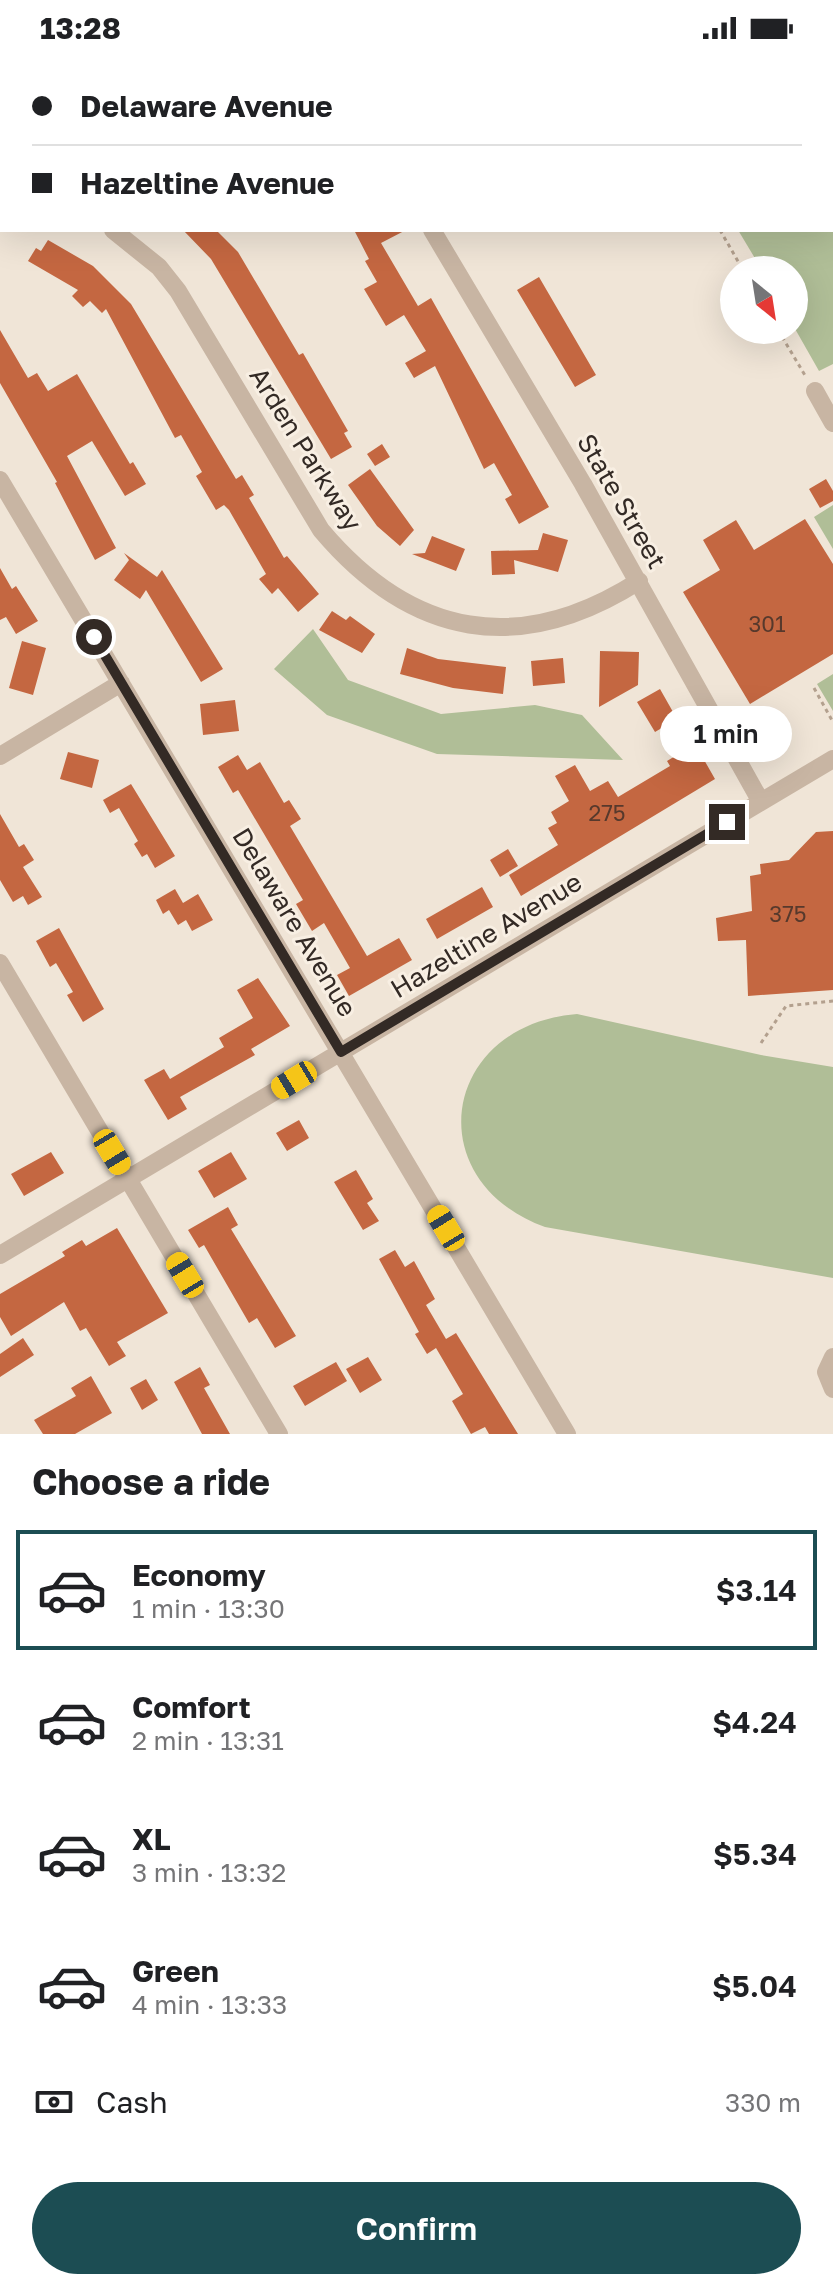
<!DOCTYPE html>
<html lang="en">
<head>
<meta charset="utf-8">
<style>
  :root { --surface:#fff; --page:#f6f6f6; --text:#202124; --muted:#757577; --line:#e0e0e0; --accent:#1c4d53 }
  body { margin:0; font-family:"Golos Text",sans-serif; background:var(--page); color:var(--text); height:100vh; display:flex; flex-direction:column; font-size:30px; white-space:nowrap }
  * { box-sizing:border-box; margin:0 }
  p { font-size:26px; color:var(--muted) }
  .icon { flex:none; width:44px; height:44px; fill:none; stroke:currentColor; stroke-width:2; stroke-linecap:round; stroke-linejoin:round }
  .map { position:relative; height:1378px; overflow:hidden }
  .details { display:flex; flex-direction:column; background:var(--surface); flex:1 }
  .details>* { flex:none }
  .hud { position:absolute; left:0px; top:0px; width:834px; height:176px; box-shadow:0 8px 32px #0002; display:grid; align-content:center; height:176px; padding:0 32px; background:var(--surface) }
  .needle { width:52px; rotate:150deg }
  .controls { position:absolute; left:720px; top:200px; display:grid; gap:16px }
  .controls a { display:grid; place-items:center; width:88px; height:88px; border-radius:50%; background:var(--surface); box-shadow:0 8px 32px #0002; font-size:40px }
  .end { position:absolute; width:36px; height:36px; margin:-18px; border:10px solid #332a25; background:#fff; box-shadow:0 0 0 4px #fff }
  .from { border-radius:50% }
  .bubble { position:absolute; height:56px; border-radius:28px; background:var(--surface); box-shadow:0 8px 32px #0002; font-size:26px; font-weight:600; line-height:56px; text-align:center }
  .car { position:absolute; width:24px; height:48px; margin:-24px -12px; border-radius:10px; box-shadow:0 0 6px 2px #0007; background:linear-gradient(#f5c518 24%,#345 0 40%,#f5c518 0 76%,#345 0 86%,#f5c518 0) }
  .hud b { display:flex; align-items:center; gap:28px; height:76px; font-size:30px }
  .hud b+b { border-top:2px solid var(--line) }
  .hud i { width:20px; height:20px; background:var(--text) }
  ul { padding:0; list-style:none }
  li { display:flex; align-items:center; gap:24px; height:120px; margin:0 16px 12px; padding:0 16px; border:4px solid transparent; border-radius:0px }
  li div { flex:1 }
  li b { display:block; font-size:30px }
  li em { font-style:normal; font-weight:600 }
  li.on { border-color:var(--accent) }
  li>.icon { width:72px; height:72px; stroke-width:1.5 }
  h2 { padding:0 32px; font-size:36px; line-height:96px }
  .pay { display:flex; align-items:center; gap:20px; height:88px; padding:0 32px; font-size:30px }
  .pay p { margin-inline-start:auto }
  .cta { display:flex; gap:16px; margin-top:auto; padding:16px 32px }
  .cta a { flex:1; height:92px; border-radius:48px; background:var(--accent); color:#fff; font-size:32px; font-weight:600; line-height:92px; text-align:center }
  .status { display:flex; justify-content:space-between; align-items:center; height:56px; padding:0 40px; background:var(--surface); direction:ltr }
  .status svg { height:22px; fill:currentColor }
  .map>svg:first-child { display:block }
</style>
</head>
<body>
<div class="status"><b>13:28</b><svg viewBox="0 0 49 12"><path d="M0 12V9h3v3zM5 12V6h3v6zM10 12V3h3v9zM15 12V0h3v12zM26 1h20v11H26zM47 4h2v5h-2z"/></svg></div>
<div class="map">
<svg width="833" height="1378" viewBox="0 0 833 1378">
  <rect width="100%" height="100%" fill="#f0e5d7"/>
  <path fill="#b0be97" d="M631,0L833,1V308L819,315L794,271V214H762L738,174H832V2Z
    M833,449V493L814,461Z
    M313,573L348,624L441,658L535,649L582,659L623,704L437,698L327,659L274,613Z
    M833,618V655L817,628Z
    M577,958L761,999L833,1011V1222L545,1171C417,1124 442,969 577,958Z"/>
  <path fill="#c46741" d="M183,174H216L238,196L299,299L303,297L348,375L344,377L352,391L331,403L211,203Z
    M354,174H406L381,187L418,250L431,242L549,451L519,468L505,443L512,439L494,407L484,413L435,310L414,322L405,307L426,295L404,259L386,270L364,233L377,226L365,205L369,203Z
    M48,184L93,210L131,248L236,423L242,419L254,439L249,442L284,502L287,500L319,538L298,556L278,532L272,538L259,523L266,518L229,454L224,449L216,454L196,420L202,416L181,379L175,382L106,253L102,257L90,245L83,251L72,240L78,234L28,205L36,192L41,195Z
    M539,221L596,319L575,331L517,234Z
    M0,274L28,322L37,317L48,335L77,318L130,408L133,406L146,428L125,440L92,385L67,400L116,492L95,504L55,427L57,426L0,327Z
    M382,388L390,401L375,410L367,398Z
    M370,413L414,474L400,490L377,470L348,429Z
    M826,423L833,435V445L820,452L809,433Z
    M805,463L833,508V598L750,648L683,536L720,514L703,484L736,464L754,494Z
    M543,477L568,484L558,516L514,504L515,518L492,519L491,495L538,494Z
    M432,480L465,493L456,515L412,498L425,497Z
    M124,497L157,521L162,514L223,613L201,626L146,534L140,543L114,524L129,504Z
    M0,512L12,533L16,530L38,565L16,578L6,561L0,564Z
    M332,555L346,564L350,560L375,578L362,597L319,574Z
    M22,585L46,592L33,639L9,632Z
    M407,592L438,603L506,611L503,638L453,632L400,618Z
    M600,595L639,596L638,629L599,651Z
    M563,602L565,627L533,630L531,605Z
    M660,633L677,663L655,676L637,646Z
    M235,644L239,675L203,679L200,648Z
    M695,688L715,723L521,840L509,819L558,789L548,772L557,767L551,756L569,745L555,720L575,709L590,735L608,725L618,741L670,710L667,705Z
    M68,696L99,704L92,732L60,723Z
    M238,699L247,714L260,706L284,747L289,744L301,763L290,770L367,900L399,882L412,904L349,940L337,919L350,912L324,867L312,875L296,848L303,844L238,734L233,737L218,711Z
    M131,728L175,800L155,812L147,798L142,801L134,788L138,785L119,752L110,757L103,744Z
    M0,758L19,791L24,788L34,804L23,811L42,841L28,849L23,840L13,846L0,824Z
    M833,775V934L748,940L746,884L718,885L716,862L752,855L750,820L761,818L760,808L789,804L816,776Z
    M508,793L518,810L500,821L490,804Z
    M482,831L493,851L437,883L426,863Z
    M175,833L183,847L198,838L213,864L192,875L186,864L178,869L169,854L163,858L156,844Z
    M59,872L104,953L83,966L67,939L73,936L56,907L50,911L36,885Z
    M258,922L290,970L251,993L255,999L180,1041L187,1053L168,1064L144,1024L164,1013L170,1023L224,991L219,982L253,962L237,934Z
    M299,1064L309,1082L287,1095L276,1077Z
    M51,1096L64,1117L24,1140L11,1118Z
    M231,1096L247,1123L214,1142L198,1115Z
    M356,1114L373,1143L367,1147L379,1165L363,1174L334,1126Z
    M228,1151L238,1169L231,1173L296,1280L275,1292L257,1262L249,1267L204,1189L199,1192L188,1174Z
    M117,1172L168,1257L117,1286L126,1300L109,1310L86,1272L80,1275L64,1246L11,1280L0,1261V1238L65,1200L62,1196L82,1184L86,1190Z
    M395,1194L405,1211L414,1205L435,1243L426,1249L446,1283L456,1277L518,1378H489L485,1371L471,1378L452,1345L463,1338L436,1292L427,1298L415,1278L419,1276L379,1203Z
    M23,1282L34,1299L0,1321V1298Z
    M368,1301L382,1324L360,1337L346,1313Z
    M336,1306L347,1325L305,1350L293,1330Z
    M200,1311L210,1329L204,1332L230,1378H202L174,1326Z
    M91,1320L112,1357L75,1378H43L34,1364L76,1340L71,1332Z
    M146,1323L158,1344L142,1354L130,1332Z"/>
  <g fill="none" stroke-linecap="round" stroke-linejoin="round">
    <path stroke="#b3a08e" stroke-width="3" stroke-dasharray="4 4" stroke-linecap="butt" d="M615,0L616,2
      M720,174L743,214
      M778,274L806,321
      M814,632L833,666
      M761,987L786,950L833,945"/>
    <path stroke="#c8b5a3" stroke-width="18" d="M328,0L329,2
      M0,139H2
      M113,174L159,211L178,235L321,474C412,582 520,601 639,525
      M432,174L583,428L761,746
      M815,335L833,367
      M0,424L567,1378
      M0,700L121,627
      M0,907L279,1378
      M0,1199L833,703
      M833,1301L826,1316L833,1333"/>
  </g>
  <g fill="none" stroke-linecap="round" stroke-linejoin="round">
    <path stroke="#332a25" stroke-width="10" d="M94,581L341,996L727,766"/>
  </g>
  <g text-anchor="middle" dominant-baseline="central" stroke-width="6" stroke-linejoin="round" paint-order="stroke">
    <g font-size="22" fill="#57392c">
      <text x="767" y="567">301</text>
      <text x="607" y="756">275</text>
      <text x="788" y="857">375</text>
    </g>
    <g font-size="26" fill="#332a25" stroke="#f8efe3">
      <text transform="translate(306 393) rotate(58)">Arden Parkway</text>
      <text transform="translate(622 445) rotate(60)">State Street</text>
      <text transform="translate(295 866) rotate(59)">Delaware Avenue</text>
      <text transform="translate(486 879) rotate(-31)">Hazeltine Avenue</text>
    </g>
  </g>
</svg>
<div class="controls">
<a><svg class="needle" viewBox="-14 -14 28 28"><path d="M0-13l5 13h-10z" fill="#e53935"/><path d="M0 13l5-13h-10z" fill="#757577"/></svg></a>
</div>
<i class="end from" style="left:94px;top:581px"></i>
<i class="end" style="left:727px;top:766px"></i>
<div class="bubble" style="left:660px;top:650px;width:132px">1 min</div>
<i class="car" style="left:294px;top:1024px;rotate:239deg"></i>
<i class="car" style="left:112px;top:1096px;rotate:149deg"></i>
<i class="car" style="left:446px;top:1172px;rotate:329deg"></i>
<i class="car" style="left:185px;top:1219px;rotate:329deg"></i>
<div class="hud">
<b><i class="from"></i>Delaware Avenue</b>
<b><i></i>Hazeltine Avenue</b>
</div>
</div>
<section class="details">
<h2>Choose a ride</h2>
<ul>
<li class="on"><svg class="icon" aria-label="car" viewBox="0 0 24 24"><path d="M5 17H2v-5l4-1 3-4h7l3 4 3 1v5h-3M9 17h6M6 11h13"/><circle cx="7" cy="17" r="2"/><circle cx="17" cy="17" r="2"/></svg><div><b>Economy</b><p>1 min · 13:30</p></div><em>$3.14</em></li>
<li><svg class="icon" aria-label="car" viewBox="0 0 24 24"><path d="M5 17H2v-5l4-1 3-4h7l3 4 3 1v5h-3M9 17h6M6 11h13"/><circle cx="7" cy="17" r="2"/><circle cx="17" cy="17" r="2"/></svg><div><b>Comfort</b><p>2 min · 13:31</p></div><em>$4.24</em></li>
<li><svg class="icon" aria-label="car" viewBox="0 0 24 24"><path d="M5 17H2v-5l4-1 3-4h7l3 4 3 1v5h-3M9 17h6M6 11h13"/><circle cx="7" cy="17" r="2"/><circle cx="17" cy="17" r="2"/></svg><div><b>XL</b><p>3 min · 13:32</p></div><em>$5.34</em></li>
<li><svg class="icon" aria-label="car" viewBox="0 0 24 24"><path d="M5 17H2v-5l4-1 3-4h7l3 4 3 1v5h-3M9 17h6M6 11h13"/><circle cx="7" cy="17" r="2"/><circle cx="17" cy="17" r="2"/></svg><div><b>Green</b><p>4 min · 13:33</p></div><em>$5.04</em></li>
</ul>
<div class="pay"><svg class="icon" aria-label="cash" viewBox="0 0 24 24"><path d="M3 7h18v10H3z"/><circle cx="12" cy="12" r="2"/></svg>Cash<p>330 m</p></div>
<div class="cta"><a>Confirm</a></div>
</section>
</body>
</html>
